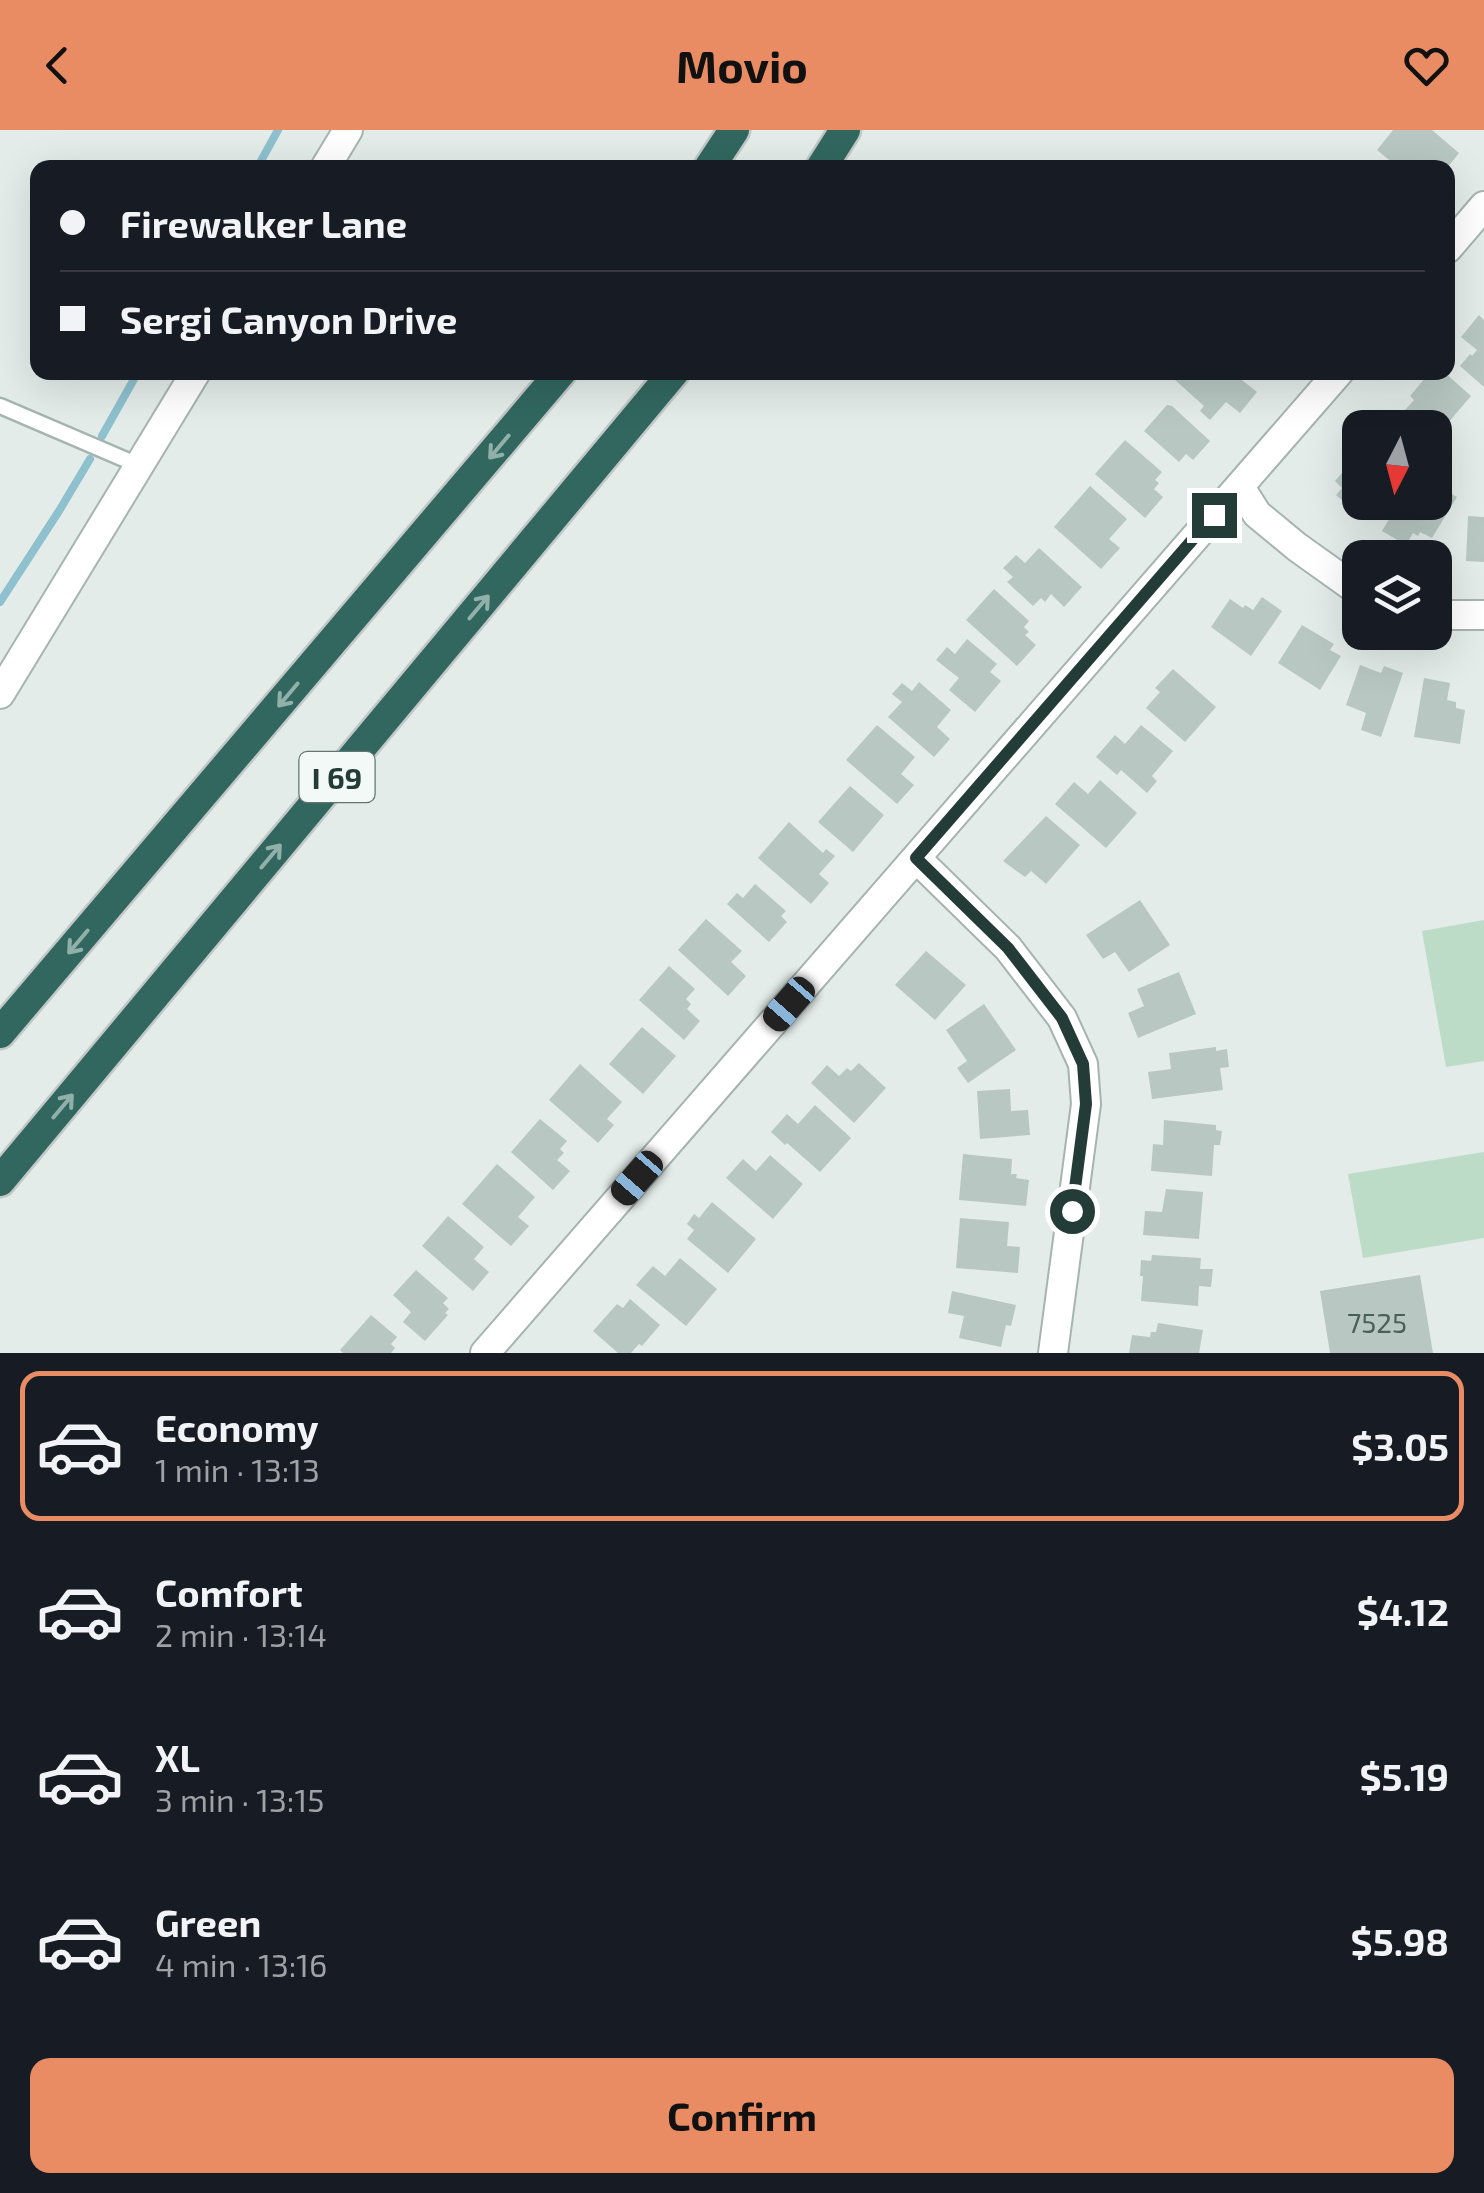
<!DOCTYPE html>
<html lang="en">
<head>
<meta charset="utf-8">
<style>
  :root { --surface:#171b24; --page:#20242c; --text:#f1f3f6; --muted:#9ea1a6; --line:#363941; --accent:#ea8c63 }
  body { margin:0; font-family:"Exo 2",sans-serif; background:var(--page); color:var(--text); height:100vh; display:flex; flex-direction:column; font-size:38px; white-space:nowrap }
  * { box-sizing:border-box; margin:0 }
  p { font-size:32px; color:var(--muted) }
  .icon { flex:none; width:55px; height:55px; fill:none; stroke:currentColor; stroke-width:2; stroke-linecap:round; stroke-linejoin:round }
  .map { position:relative; height:1223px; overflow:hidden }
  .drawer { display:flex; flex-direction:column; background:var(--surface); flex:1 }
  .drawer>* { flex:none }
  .banner { position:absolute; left:30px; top:30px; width:1425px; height:220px; border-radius:20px; box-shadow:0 10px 40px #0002; display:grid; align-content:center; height:220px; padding:0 30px; background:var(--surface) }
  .needle { width:65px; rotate:186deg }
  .fabs { position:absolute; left:1342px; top:280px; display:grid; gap:20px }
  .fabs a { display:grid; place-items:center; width:110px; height:110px; border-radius:20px; background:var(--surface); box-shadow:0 10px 40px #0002; font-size:50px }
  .end { position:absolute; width:45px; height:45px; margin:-22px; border:12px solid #243c37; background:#fff; box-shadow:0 0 0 5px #fff }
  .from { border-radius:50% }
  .car { position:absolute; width:30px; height:60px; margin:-30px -15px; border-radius:12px; box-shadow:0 0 8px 2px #0007; background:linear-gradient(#222 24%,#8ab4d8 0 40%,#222 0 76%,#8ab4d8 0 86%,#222 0) }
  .banner b { display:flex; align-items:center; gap:35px; height:95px; font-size:38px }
  .banner b+b { border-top:2px solid var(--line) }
  .banner i { width:25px; height:25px; background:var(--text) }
  ul { padding:18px 0 0; list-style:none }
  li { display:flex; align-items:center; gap:30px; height:150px; margin:0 20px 15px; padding:0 10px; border:5px solid transparent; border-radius:20px }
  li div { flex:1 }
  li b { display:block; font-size:38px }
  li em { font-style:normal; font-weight:700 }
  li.selected { border-color:var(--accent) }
  li>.icon { width:90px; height:90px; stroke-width:1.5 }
  .primary-button { display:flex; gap:20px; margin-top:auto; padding:20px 30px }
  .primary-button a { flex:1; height:115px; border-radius:20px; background:var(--accent); color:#111; font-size:40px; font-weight:700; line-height:115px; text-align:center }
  header { display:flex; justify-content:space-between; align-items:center; height:130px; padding:0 30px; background:var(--accent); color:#111; font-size:45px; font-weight:700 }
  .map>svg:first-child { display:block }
</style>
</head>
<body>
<header><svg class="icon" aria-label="back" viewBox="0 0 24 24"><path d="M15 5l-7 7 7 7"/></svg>Movio<svg class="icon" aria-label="heart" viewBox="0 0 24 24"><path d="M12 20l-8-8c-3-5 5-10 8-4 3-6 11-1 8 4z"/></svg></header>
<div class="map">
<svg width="1484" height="1223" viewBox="0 0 1484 1223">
  <rect width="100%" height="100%" fill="#e3ece9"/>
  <path fill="#bddcc7" d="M1484,790V931L1446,937L1422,801Z
    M1484,1022V1108L1363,1128L1348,1044Z"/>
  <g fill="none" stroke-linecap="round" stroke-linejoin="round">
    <path stroke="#8ec0ce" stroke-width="8" d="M257,38L278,0
      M102,306L138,242
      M0,472L59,381L90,329"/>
  </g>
  <path fill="#b8c7c2" d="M1393,0H1432L1459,23L1447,38H1435L1431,34L1428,38H1399L1377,20Z
    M1479,185L1484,190V257L1460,236L1470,224L1472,226L1477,220L1461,207Z
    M1174,242H1232L1257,262L1240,283L1226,272L1210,290L1200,281L1204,276L1174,249L1177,245Z
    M1430,242H1444L1471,266L1435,308V298H1425L1405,280L1414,270L1410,266Z
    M1167,275L1172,276L1210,311L1193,330L1186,324L1179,332L1144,301Z
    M1125,310L1162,342L1155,350L1159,353L1154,359L1163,367L1145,388L1095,344Z
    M1360,322V372H1364L1356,382L1336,365L1342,358L1335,351Z
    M1435,354L1457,367L1432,408L1420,402L1418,406L1413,403L1406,415L1382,401L1399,372H1435Z
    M1090,356L1127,389L1109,409L1120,418L1101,439L1054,397Z
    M1468,386L1484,387V432L1466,431Z
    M1039,418L1082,457L1064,477L1051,464L1045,472L1041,468L1033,476L1007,452L1013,447L1003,438L1016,425L1025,433Z
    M994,459L1029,491L1024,497L1029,502L1025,505L1036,515L1017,536L966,490Z
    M1262,467L1282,481L1251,526L1211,497L1230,469L1243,478L1245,475L1253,480Z
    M1302,495L1334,514L1330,520L1341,526L1320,560L1278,533Z
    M967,509L997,534L990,542L1001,551L975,582L949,560L959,548L936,530L947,517L955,524Z
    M1360,535L1381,543L1384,536L1403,543L1381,607L1361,600L1366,583L1346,575Z
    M1173,539L1216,577L1185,612L1146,578L1160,562L1155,558Z
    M1424,548L1450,553L1447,570L1456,572V578L1465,580L1460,614L1414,607Z
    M919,552L951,580L937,597L950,609L934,627L888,587L902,572L892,564L902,553L912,561Z
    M877,595L915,627L901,644L914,655L897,674L846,630Z
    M1141,595L1173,621L1152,646L1157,651L1147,663L1121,640L1117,645L1096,627L1115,605L1125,614Z
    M1100,650L1137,683L1106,718L1055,674L1074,652L1088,664Z
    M850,656L884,685L853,722L818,692Z
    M1046,686L1080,715L1046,754L1031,741L1025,747L1003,731Z
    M789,692L823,723L826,719L835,726L819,744L829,753L811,774L758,728Z
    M755,754L786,781L781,786L787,792L769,812L727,774L737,763L743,768Z
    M1140,770L1170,815L1129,842L1115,822L1103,829L1086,805Z
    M706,789L742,821L731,832L746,846L728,866L678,820Z
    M926,821L966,855L935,890L895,855Z
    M669,836L695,859L686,869L691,874L687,879L700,891L684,910L639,870Z
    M1179,842L1196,884L1138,908L1128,883L1144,876L1137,859Z
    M984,874L1016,920L968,953L957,938L967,931L946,900Z
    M642,897L676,926L643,964L609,934Z
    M1216,917V921L1227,919L1229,937L1220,938L1223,960L1152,969L1148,942L1171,939L1169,923Z
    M859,933L886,958L854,993L811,953L827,935L839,946L847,938L851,941Z
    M580,934L622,972L607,989L614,995L598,1013L549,970Z
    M1010,959L1011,981L1028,980L1030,1005L980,1009L977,961Z
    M815,975L851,1008L820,1042L787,1013L785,1015L771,1002L787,984L798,994Z
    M540,989L567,1011L560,1019L564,1023L557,1030L570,1041L553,1060L511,1022Z
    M1164,990L1216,995V1000L1222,1001L1220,1015H1214L1212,1046L1151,1041L1153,1014L1163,1015Z
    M963,1024L1012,1029L1011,1044H1017L1016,1048L1029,1050L1026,1076L959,1070Z
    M770,1025L803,1054L773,1089L726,1048L743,1029L756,1041Z
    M497,1034L535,1067L518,1087L529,1096L511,1116L462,1074Z
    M1166,1059L1203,1062L1199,1109L1143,1105L1145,1081L1162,1082Z
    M712,1072L756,1109L728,1143L687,1109L694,1100L687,1094L694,1084L699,1088Z
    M448,1086L484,1117L474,1129L489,1142L473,1161L422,1116Z
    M960,1088L1009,1092L1007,1116L1020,1117L1018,1143L956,1138Z
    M1152,1125L1201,1128L1200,1139H1213L1211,1157L1199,1156L1198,1176L1141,1171L1143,1146H1140L1141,1130L1151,1131Z
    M680,1128L717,1159L686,1196L636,1155L653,1136L665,1146Z
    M416,1140L448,1168L443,1173L449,1179L445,1183L448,1185L425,1211L403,1192L411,1182L393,1165Z
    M1420,1145L1433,1223H1330L1320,1161Z
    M952,1161L1016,1175L1011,1196L1006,1195L1001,1217L959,1208L964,1186L948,1183Z
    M630,1169L660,1195L642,1216L639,1214L631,1223H618L593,1201L617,1174L623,1178Z
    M371,1185L397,1207L391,1214L395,1218L391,1223H343L340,1220Z
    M1158,1193L1203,1200L1199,1223H1129L1132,1205L1150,1207L1151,1202H1156Z"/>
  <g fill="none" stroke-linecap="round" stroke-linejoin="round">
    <g stroke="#a6b4b0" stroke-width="19">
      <path id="lane" d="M0,276L138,335"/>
    </g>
    <g stroke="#a6b4b0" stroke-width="32">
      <path id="street" d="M325,38L348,0
        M1448,118L1484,76
        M1240,357L1257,384L1297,417L1360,462
        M1435,485H1484
        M0,564L196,242
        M916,728L1008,818L1062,888L1083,934L1086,974L1053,1223
        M485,1223L1339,242"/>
    </g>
    <g stroke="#c2c8c7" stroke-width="35">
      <path id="highway" d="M709,38L734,0
        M821,38L845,0
        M0,903L561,242
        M0,1051L674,242"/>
    </g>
    <use href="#lane" stroke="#fff" stroke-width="14"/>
    <use href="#street" stroke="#fff" stroke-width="28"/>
    <use href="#highway" stroke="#31675f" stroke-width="30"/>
  </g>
  <defs><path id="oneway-shaft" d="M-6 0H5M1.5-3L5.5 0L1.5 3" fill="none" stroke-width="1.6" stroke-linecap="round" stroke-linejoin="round" transform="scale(2.5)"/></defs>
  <g stroke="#92b0aa">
    <use href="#oneway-shaft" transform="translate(499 317) rotate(130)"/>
    <use href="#oneway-shaft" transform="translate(479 477) rotate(-50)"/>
    <use href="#oneway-shaft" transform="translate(288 565) rotate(130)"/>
    <use href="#oneway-shaft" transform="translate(271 726) rotate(-50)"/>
    <use href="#oneway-shaft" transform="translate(78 812) rotate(130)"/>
    <use href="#oneway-shaft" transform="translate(63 976) rotate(-50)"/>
  </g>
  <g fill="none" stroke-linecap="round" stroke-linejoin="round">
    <path stroke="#243c37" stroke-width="12" d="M1072,1081L1086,974L1083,934L1062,888L1008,818L916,728L1214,385"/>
  </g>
  <g text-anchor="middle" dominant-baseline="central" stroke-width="8" stroke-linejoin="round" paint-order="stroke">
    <g font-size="28" fill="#495f5a">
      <text x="1377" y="1192">7525</text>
    </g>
    <rect fill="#f3f9f6" stroke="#627570" stroke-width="2.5" x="299.5" y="622" width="75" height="50" rx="8"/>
    <g font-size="30" font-weight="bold" fill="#243c37">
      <text x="337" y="647">I 69</text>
    </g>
  </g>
</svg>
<div class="fabs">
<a><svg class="needle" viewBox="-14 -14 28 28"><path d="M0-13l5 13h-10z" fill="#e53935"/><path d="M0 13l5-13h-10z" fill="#9ea1a6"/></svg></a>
<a><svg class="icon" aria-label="layers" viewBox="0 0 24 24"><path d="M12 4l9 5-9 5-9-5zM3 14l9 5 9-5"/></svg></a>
</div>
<i class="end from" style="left:1072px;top:1081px"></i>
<i class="end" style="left:1214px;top:385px"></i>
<i class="car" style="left:789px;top:874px;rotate:221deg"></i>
<i class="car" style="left:637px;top:1048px;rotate:221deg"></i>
<div class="banner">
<b><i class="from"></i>Firewalker Lane</b>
<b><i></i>Sergi Canyon Drive</b>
</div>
</div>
<section class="drawer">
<ul>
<li class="selected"><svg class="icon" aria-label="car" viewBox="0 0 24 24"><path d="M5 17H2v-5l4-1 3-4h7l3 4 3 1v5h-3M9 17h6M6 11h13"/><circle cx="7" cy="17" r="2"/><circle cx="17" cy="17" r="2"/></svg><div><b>Economy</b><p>1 min · 13:13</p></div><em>$3.05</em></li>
<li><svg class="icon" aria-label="car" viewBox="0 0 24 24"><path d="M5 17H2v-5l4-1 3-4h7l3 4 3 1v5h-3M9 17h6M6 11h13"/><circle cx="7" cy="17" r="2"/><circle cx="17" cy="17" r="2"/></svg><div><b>Comfort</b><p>2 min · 13:14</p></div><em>$4.12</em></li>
<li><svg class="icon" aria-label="car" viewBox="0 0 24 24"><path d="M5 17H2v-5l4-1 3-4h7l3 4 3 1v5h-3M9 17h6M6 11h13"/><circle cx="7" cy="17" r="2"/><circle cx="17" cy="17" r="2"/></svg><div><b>XL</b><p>3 min · 13:15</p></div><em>$5.19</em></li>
<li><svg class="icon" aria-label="car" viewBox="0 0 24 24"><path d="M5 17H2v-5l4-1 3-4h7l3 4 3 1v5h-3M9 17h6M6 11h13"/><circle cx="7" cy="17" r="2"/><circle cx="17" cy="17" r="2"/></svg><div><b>Green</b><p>4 min · 13:16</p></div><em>$5.98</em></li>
</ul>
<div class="primary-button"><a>Confirm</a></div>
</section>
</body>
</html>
